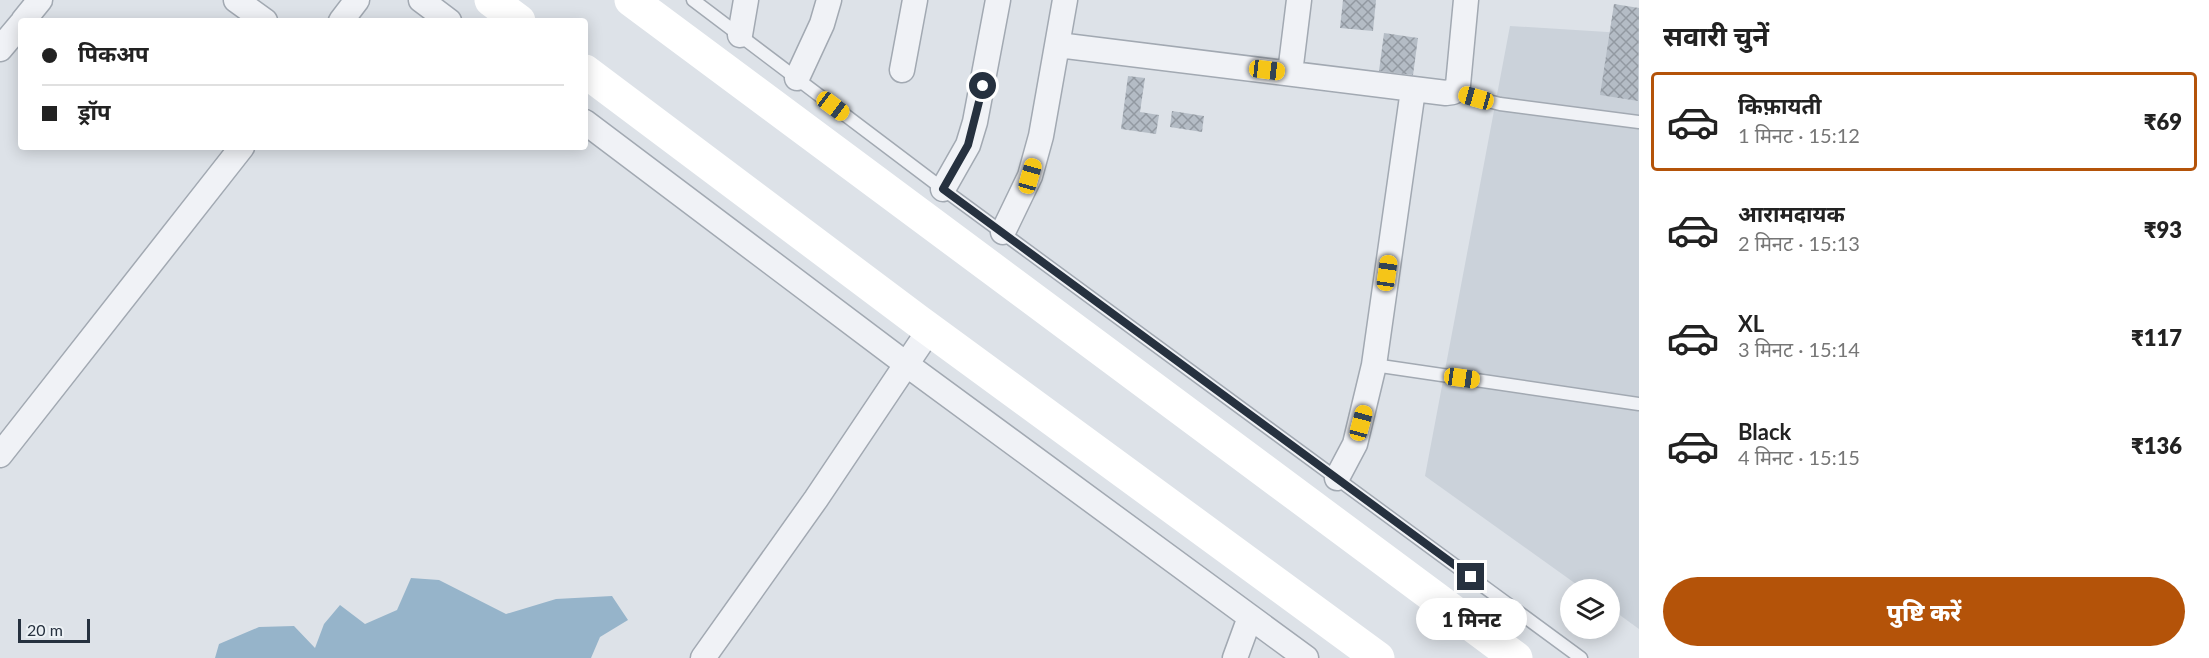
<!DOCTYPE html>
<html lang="hi">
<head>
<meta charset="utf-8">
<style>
  :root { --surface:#fff; --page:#f2f2f2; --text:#222; --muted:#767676; --line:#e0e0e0; --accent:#b45309 }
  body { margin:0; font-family:Lato,"Noto Sans Devanagari",sans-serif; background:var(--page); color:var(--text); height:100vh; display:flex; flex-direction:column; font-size:22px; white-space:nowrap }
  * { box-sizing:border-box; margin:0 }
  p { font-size:20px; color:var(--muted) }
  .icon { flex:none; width:33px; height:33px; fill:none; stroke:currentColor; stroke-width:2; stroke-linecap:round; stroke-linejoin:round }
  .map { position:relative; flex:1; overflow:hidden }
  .side { display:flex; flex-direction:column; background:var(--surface); width:570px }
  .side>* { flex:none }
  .hud { position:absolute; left:18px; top:18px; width:570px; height:132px; border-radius:6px; box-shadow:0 3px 15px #0003; display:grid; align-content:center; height:132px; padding:0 24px; background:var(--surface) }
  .fabs { position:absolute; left:1560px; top:579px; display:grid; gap:12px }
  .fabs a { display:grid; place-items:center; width:60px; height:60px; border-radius:50%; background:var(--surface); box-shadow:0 3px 15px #0003; font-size:30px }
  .scale { position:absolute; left:18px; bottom:15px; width:72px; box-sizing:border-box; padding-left:6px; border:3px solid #26313f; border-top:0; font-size:16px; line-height:21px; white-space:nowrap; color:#26313f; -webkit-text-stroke:4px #ecf1f5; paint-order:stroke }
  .end { position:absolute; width:27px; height:27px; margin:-14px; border:8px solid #26313f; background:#fff; box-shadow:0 0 0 3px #fff }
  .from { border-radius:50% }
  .bubble { position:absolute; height:42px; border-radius:21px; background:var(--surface); box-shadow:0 3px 15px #0003; font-size:20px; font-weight:800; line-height:42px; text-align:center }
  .car { position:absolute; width:18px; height:36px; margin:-18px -9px; border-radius:8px; box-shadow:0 0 4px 2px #0007; background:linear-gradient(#f5c518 24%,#345 0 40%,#f5c518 0 76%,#345 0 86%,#f5c518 0) }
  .hud b { display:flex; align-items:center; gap:21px; height:57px; font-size:22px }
  .hud b+b { border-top:2px solid var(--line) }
  .hud i { width:15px; height:15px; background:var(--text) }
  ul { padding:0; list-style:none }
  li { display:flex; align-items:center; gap:18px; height:99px; margin:0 12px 9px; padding:0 12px; border:3px solid transparent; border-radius:6px }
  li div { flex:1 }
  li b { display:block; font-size:22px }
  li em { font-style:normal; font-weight:800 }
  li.selected { border-color:var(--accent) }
  li>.icon { width:54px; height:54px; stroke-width:1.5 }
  h2 { padding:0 24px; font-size:27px; line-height:72px }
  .cta { display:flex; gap:12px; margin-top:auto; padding:12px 24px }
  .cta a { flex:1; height:69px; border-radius:36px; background:var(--accent); color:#fff; font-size:24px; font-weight:800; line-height:69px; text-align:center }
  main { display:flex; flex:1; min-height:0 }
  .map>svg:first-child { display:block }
</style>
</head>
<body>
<main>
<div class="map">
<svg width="1639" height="658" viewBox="0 0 1639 658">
  <defs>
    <pattern id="building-cross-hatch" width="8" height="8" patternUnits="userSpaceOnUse" patternTransform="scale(1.5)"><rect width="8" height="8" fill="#b4bcc5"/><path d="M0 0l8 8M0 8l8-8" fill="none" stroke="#9299a1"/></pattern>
  </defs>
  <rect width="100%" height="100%" fill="#dde2e8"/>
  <path fill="#cbd2da" d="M1510,26L1639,34V629L1610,608V590L1583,589L1425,476Z"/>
  <path fill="#96b4ca" d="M411,578L439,580L506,614L556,599L612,596L628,620L600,637L591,658H215L219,644L259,627L294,626L315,648L324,624L340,605L365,624L397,610Z"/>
  <path fill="url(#building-cross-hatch)" d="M1343,0H1376L1373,31L1340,28Z
    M1614,4L1639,8L1638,101L1600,95Z
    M1384,33L1418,38L1413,75L1379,71Z
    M1128,76L1145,78L1140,112L1159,115L1156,134L1121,129Z
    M1172,111L1204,116L1202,132L1170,127Z"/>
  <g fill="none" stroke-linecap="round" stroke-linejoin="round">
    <g stroke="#a2a9b2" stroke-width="15">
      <path id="lane" d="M693,0L943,189L1581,658
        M1453,92L1500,104L1639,122
        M1374,365L1639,404"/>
    </g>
    <g stroke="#a2a9b2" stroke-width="27">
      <path id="street" d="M236,0L265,21
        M421,0L449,21
        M23,21L40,0
        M341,21L357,0
        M740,35L746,0
        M1058,45L1446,93L1453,92L1458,85L1466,0
        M0,49L21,24
        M902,70L915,0
        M1290,73L1299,0
        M797,78L822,24L829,0
        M585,122L906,364L1306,658
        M943,189L968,145L975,122L998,0
        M1003,232L1030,176L1041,136L1065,0
        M0,455L242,147
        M1337,478L1355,444L1374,365L1413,90
        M703,658L816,499L930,329
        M1235,658L1250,617"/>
    </g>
    <use href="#lane" stroke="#f0f2f6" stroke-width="12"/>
    <use href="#street" stroke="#f0f2f6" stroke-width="24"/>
    <path stroke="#fff" stroke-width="33" d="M491,0L519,21
      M631,0L1516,658
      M585,71L918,321L1378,658"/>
  </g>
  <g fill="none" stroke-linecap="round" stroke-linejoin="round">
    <path stroke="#26313f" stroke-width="8" d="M983,86L968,145L943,189L1471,577"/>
  </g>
</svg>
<div class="fabs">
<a><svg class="icon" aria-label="layers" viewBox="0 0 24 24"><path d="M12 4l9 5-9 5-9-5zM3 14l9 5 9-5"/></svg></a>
</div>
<div class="scale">20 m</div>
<i class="end from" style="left:983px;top:86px"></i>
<i class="end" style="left:1471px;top:577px"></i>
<div class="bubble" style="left:1416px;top:598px;width:111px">1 मिनट</div>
<i class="car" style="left:1267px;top:70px;rotate:97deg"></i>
<i class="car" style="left:1476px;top:98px;rotate:286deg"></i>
<i class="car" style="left:833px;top:106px;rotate:127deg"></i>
<i class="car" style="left:1030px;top:176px;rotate:16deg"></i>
<i class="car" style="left:1387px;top:273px;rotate:8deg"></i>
<i class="car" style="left:1462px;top:378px;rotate:98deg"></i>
<i class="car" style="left:1361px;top:423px;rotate:15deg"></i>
<div class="hud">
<b><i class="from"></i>पिकअप</b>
<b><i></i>ड्रॉप</b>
</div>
</div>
<section class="side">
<h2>सवारी चुनें</h2>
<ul>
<li class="selected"><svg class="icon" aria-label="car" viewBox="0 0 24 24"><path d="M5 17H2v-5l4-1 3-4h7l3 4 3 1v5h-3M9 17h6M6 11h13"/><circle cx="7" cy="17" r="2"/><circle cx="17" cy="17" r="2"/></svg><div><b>किफ़ायती</b><p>1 मिनट · 15:12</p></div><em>₹69</em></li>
<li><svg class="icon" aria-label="car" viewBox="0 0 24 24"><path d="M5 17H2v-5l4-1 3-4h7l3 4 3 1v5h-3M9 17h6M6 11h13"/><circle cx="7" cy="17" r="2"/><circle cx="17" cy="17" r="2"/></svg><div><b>आरामदायक</b><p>2 मिनट · 15:13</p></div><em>₹93</em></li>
<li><svg class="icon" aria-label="car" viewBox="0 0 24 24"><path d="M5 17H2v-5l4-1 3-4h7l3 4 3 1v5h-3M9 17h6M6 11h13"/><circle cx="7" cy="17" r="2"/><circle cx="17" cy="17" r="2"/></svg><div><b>XL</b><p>3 मिनट · 15:14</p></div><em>₹117</em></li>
<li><svg class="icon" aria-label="car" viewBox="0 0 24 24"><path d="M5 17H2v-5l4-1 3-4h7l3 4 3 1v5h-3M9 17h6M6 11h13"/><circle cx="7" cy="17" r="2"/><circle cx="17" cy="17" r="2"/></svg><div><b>Black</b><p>4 मिनट · 15:15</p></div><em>₹136</em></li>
</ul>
<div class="cta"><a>पुष्टि करें</a></div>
</section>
</main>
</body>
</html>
